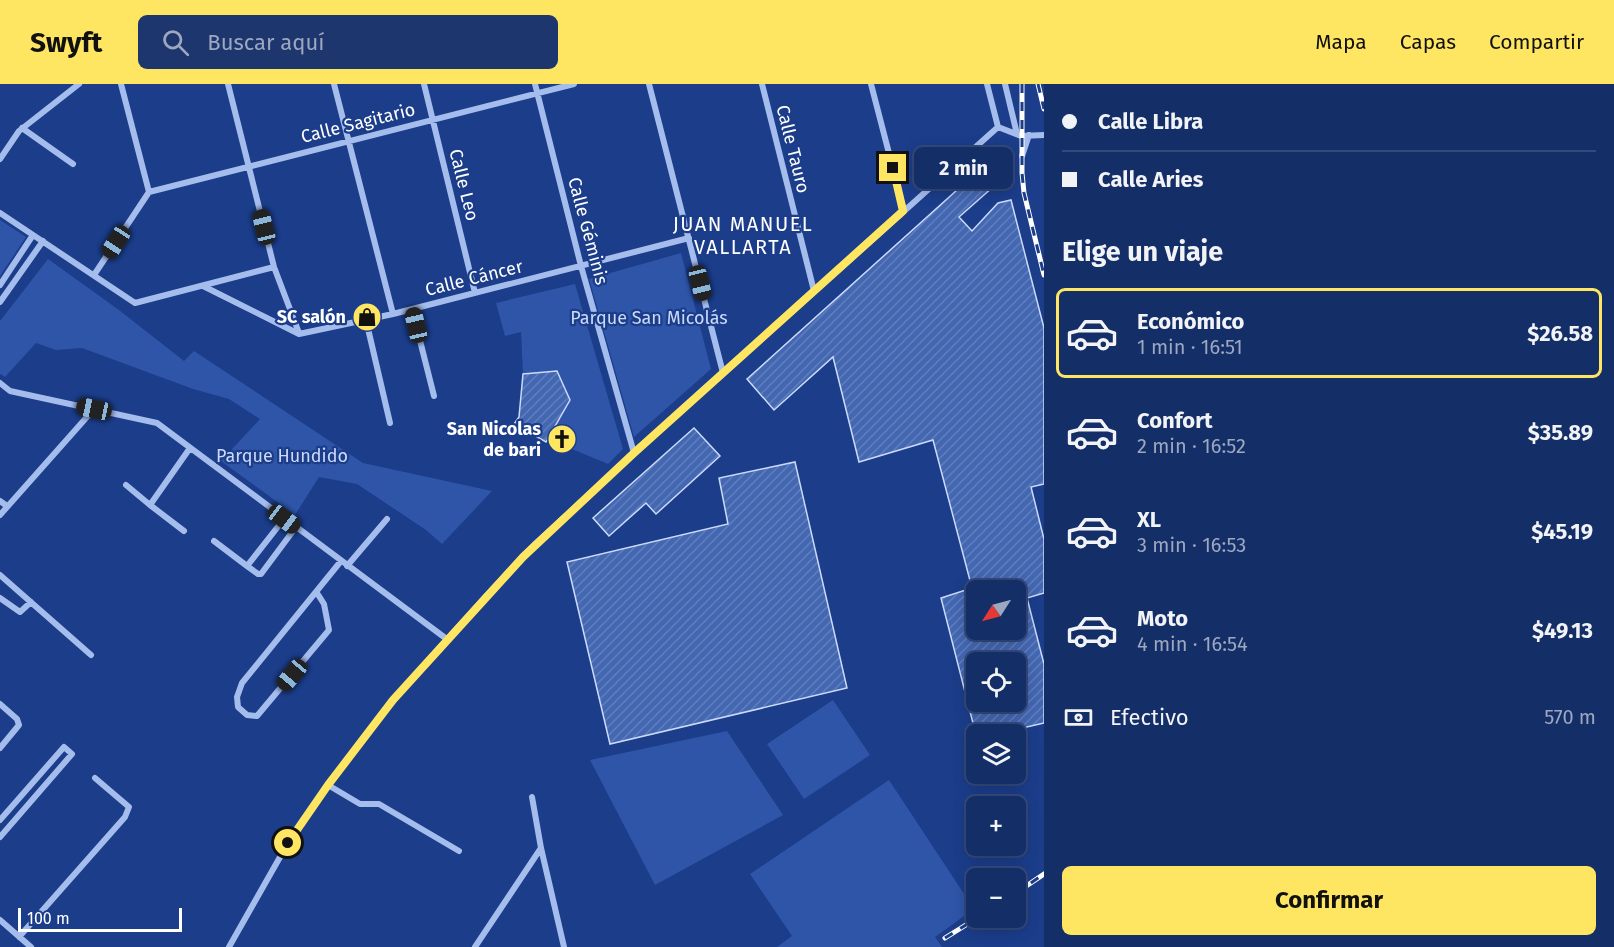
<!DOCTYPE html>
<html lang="es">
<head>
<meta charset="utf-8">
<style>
  :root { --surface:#142e68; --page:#1d366e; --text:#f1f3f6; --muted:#9da8c0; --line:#334a7c; --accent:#fee562 }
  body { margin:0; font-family:"Fira Sans",sans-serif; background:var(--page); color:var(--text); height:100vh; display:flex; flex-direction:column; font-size:22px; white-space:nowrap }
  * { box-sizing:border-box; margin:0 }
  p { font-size:20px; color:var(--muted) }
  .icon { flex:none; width:33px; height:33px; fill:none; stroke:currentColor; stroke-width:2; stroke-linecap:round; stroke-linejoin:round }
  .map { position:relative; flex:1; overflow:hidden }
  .details { display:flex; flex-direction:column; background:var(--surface); width:570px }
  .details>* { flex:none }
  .hud { display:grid; align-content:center; height:132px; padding:0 18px; background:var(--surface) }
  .needle { width:39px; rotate:234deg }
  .buttons { position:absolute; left:966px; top:496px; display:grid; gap:12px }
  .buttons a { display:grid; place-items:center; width:60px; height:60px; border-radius:9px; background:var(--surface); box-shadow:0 3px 15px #0003,0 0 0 2px var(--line); font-size:30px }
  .scale { position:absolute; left:18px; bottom:15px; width:164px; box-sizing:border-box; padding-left:6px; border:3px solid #fff; border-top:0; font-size:16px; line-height:21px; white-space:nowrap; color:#fff; -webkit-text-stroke:4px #1b3d8a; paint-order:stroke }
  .end { position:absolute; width:27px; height:27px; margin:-14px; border:8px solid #fee562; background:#111; box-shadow:0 0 0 3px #111 }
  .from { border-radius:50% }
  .bubble { position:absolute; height:42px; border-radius:9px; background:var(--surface); box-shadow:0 3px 15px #0003,0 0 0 2px var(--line); font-size:20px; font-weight:700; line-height:42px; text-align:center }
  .car { position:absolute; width:18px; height:36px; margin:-18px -9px; border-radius:8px; box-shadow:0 0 4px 2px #0007; background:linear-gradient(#222 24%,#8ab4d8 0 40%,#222 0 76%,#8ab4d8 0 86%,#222 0) }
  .hud b { display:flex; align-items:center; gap:21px; height:57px; font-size:22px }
  .hud b+b { border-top:2px solid var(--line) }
  .hud i { width:15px; height:15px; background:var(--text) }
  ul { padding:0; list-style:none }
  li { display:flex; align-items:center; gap:18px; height:90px; margin:0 12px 9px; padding:0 6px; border:3px solid transparent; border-radius:9px }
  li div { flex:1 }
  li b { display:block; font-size:22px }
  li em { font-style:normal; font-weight:700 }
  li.active { border-color:var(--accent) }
  li>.icon { width:54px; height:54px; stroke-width:1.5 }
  h2 { padding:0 18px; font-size:27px; line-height:72px }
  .pay { display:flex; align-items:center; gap:15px; height:66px; padding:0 18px; font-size:22px }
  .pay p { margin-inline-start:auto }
  .button { display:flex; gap:12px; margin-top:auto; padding:12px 18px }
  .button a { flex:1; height:69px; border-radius:9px; background:var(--accent); color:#111; font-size:24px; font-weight:700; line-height:69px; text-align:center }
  header { display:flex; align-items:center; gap:36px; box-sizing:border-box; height:84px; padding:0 30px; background:var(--accent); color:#111 }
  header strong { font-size:28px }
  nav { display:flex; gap:33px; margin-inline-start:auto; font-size:21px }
  .search { width:420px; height:54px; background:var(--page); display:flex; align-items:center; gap:15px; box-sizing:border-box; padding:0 21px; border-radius:9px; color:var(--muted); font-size:22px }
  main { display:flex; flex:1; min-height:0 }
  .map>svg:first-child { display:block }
</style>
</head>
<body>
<header>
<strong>Swyft</strong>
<div class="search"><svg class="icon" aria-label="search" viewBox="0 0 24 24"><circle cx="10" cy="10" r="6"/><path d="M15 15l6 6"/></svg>Buscar aquí</div>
<nav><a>Mapa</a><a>Capas</a><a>Compartir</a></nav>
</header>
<main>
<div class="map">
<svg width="1044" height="863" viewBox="0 0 1044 863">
  <defs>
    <pattern id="building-hatch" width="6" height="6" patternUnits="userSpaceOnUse" patternTransform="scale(1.5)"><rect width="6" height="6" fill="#4467b2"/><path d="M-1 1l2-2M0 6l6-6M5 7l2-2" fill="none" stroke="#607ebe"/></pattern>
  </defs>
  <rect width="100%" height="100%" fill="#1b3d8a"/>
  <path fill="#2e55a8" d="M0,136L26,153L0,192Z
    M681,169L711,285L634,353L589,195Z
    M48,175L119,226L184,277L194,267L363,379L492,407L442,460L426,446L357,400L319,393L295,431L221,377L260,335L229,315L193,305L82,264L56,266L36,259L5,293L0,290V237Z
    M575,200L623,365L608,380L548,355L570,316L557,287L523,290L521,248L505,252L496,219Z
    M833,616L870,671L804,715L767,660Z
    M727,647L783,731L655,801L590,676Z
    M889,696L974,825L935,853L942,863H777L792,852L750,790Z"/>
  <path fill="url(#building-hatch)" stroke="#cbdaf9" stroke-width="1.5" fill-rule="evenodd" d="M997,70L1003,77L993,87L1001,96L959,133L972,147L998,119L1011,116L1044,244V400L1031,403L1044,455V509L1027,514L1044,580V639L992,651H976L941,514L972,504L933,356L859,378L833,273L774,326L747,295ZM976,507H1016V546H976ZM976,579H1016V618H976Z
    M557,287L570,316L546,358L514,340L519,333L523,290Z
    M694,344L720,372L656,430L646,419L609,452L593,434Z
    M795,378L847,604L610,660L567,478L728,440L719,394Z"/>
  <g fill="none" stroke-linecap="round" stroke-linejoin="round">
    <path stroke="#a5bded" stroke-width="6" d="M228,0L274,183L299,249
      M334,0L393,230
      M424,0L475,209
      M535,0L581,182L634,369
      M649,0L723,289
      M762,0L814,207
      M871,0L904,127
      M987,0L998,43
      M1005,0L1017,50
      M998,43L1021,52L1044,51
      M22,44L73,80
      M1022,72L1029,51
      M0,75L19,47L79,0
      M149,108L574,0
      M0,129L135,219L274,183
      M94,191L149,108L121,0
      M0,201L33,151
      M203,202L299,250L393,230L689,154
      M0,218L43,157
      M412,225L434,312
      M366,236L390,339
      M0,299L10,307L157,339L448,556
      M126,401L150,421L190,364
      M0,417L7,422
      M150,421L184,447
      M0,431L94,325
      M214,457L247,482L284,435
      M247,482L258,490H261L296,443
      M347,482L387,435
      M0,491L91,571
      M317,509L324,520L329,546L257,632L247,631L238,623L237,613L242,599L341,477
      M0,514L20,528L31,518
      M0,620L17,635L19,641L0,664
      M328,701L360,720H379L459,767
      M532,713L541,764L564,863
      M0,736L64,663L72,670L0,753
      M0,836L31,863
      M19,853L125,733L129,723L95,694
      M229,863L288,759L328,701L393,616L487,511L534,461L634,369L998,43
      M475,863L541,764"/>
    <g stroke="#fff" stroke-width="5">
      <path id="rail" d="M1022,0V89L1024,109L1044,191
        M1038,0L1044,25
        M1016,809L1044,790
        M945,854L977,834"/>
    </g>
    <use href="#rail" stroke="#1b3d8a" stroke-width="3" stroke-dasharray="9" stroke-linecap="butt"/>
  </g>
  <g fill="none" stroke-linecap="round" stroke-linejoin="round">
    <path stroke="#fee562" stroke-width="8" d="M288,759L328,701L393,616L523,473L634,369L903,127L893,84"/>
  </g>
  <defs>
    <g id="shop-disc" transform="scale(1.5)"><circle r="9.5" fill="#fee562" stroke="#1b3d8a"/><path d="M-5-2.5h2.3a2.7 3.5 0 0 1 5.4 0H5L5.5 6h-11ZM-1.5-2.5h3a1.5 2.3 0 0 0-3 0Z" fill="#111"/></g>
    <g id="church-disc" transform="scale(1.5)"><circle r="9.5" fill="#fee562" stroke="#1b3d8a"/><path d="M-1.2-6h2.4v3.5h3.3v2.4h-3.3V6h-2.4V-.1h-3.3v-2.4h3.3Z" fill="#111"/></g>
  </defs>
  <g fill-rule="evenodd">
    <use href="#shop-disc" x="367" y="233"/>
    <use href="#church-disc" x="562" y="355"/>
  </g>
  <g text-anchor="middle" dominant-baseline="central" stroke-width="4.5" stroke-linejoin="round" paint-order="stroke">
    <g font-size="18" fill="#fff" stroke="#1b3d8a">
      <text transform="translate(358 39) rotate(-14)">Calle Sagitario</text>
      <text transform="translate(793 65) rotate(76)">Calle Tauro</text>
      <text transform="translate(464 101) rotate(76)">Calle Leo</text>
      <text transform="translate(588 147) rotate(75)">Calle Géminis</text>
      <text transform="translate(474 194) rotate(-14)">Calle Cáncer</text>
    </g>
    <g font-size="18" font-weight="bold" fill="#fff" stroke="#1b3d8a" text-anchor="end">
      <text x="346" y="233">SC salón</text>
      <text x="541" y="345">San Nicolas<tspan x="541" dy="21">de bari</tspan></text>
    </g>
    <g font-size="18" fill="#cbdaf9" stroke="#1b3d8a">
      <text x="649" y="234">Parque San Micolás</text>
      <text x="282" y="372">Parque Hundido</text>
    </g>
    <g font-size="20" letter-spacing="1.5" fill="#fff" stroke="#1b3d8a">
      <text x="743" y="140">JUAN MANUEL<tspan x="743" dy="23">VALLARTA</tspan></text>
    </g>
  </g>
</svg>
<div class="buttons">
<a><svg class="needle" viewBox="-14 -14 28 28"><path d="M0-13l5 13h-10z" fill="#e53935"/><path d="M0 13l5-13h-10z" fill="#9da8c0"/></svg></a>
<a><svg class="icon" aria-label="locate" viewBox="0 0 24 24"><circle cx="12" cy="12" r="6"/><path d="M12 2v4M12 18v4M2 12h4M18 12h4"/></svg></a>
<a><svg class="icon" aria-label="layers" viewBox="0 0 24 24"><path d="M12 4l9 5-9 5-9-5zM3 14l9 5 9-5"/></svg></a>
<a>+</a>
<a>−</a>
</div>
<div class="scale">100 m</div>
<i class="end from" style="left:288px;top:759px"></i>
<i class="end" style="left:893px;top:84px"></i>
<div class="bubble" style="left:914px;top:63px;width:99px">2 min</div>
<i class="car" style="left:264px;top:143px;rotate:346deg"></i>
<i class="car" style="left:116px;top:158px;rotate:213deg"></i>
<i class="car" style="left:700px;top:199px;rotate:166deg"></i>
<i class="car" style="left:416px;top:241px;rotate:347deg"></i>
<i class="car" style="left:94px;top:325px;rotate:282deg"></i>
<i class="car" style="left:284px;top:435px;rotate:127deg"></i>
<i class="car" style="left:292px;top:591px;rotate:220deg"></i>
</div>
<section class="details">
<div class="hud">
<b><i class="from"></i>Calle Libra</b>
<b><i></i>Calle Aries</b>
</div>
<h2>Elige un viaje</h2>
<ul>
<li class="active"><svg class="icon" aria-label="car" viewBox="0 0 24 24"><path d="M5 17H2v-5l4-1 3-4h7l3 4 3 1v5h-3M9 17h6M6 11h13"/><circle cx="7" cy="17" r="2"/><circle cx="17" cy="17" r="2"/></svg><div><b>Económico</b><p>1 min · 16:51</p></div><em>$26.58</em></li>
<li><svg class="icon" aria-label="car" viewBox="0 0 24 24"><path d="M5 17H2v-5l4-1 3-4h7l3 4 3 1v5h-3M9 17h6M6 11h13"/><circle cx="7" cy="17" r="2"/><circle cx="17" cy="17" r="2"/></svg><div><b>Confort</b><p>2 min · 16:52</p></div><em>$35.89</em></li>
<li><svg class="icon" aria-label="car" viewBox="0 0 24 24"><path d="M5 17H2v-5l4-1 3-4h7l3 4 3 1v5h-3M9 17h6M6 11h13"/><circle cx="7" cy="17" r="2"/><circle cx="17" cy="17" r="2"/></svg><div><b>XL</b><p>3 min · 16:53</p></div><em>$45.19</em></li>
<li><svg class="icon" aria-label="car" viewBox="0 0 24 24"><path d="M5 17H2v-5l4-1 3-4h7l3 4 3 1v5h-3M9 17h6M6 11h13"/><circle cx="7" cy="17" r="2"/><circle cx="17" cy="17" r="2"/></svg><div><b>Moto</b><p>4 min · 16:54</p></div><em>$49.13</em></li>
</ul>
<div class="pay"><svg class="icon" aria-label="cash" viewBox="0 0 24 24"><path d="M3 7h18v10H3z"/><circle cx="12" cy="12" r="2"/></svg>Efectivo<p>570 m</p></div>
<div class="button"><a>Confirmar</a></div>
</section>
</main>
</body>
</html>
